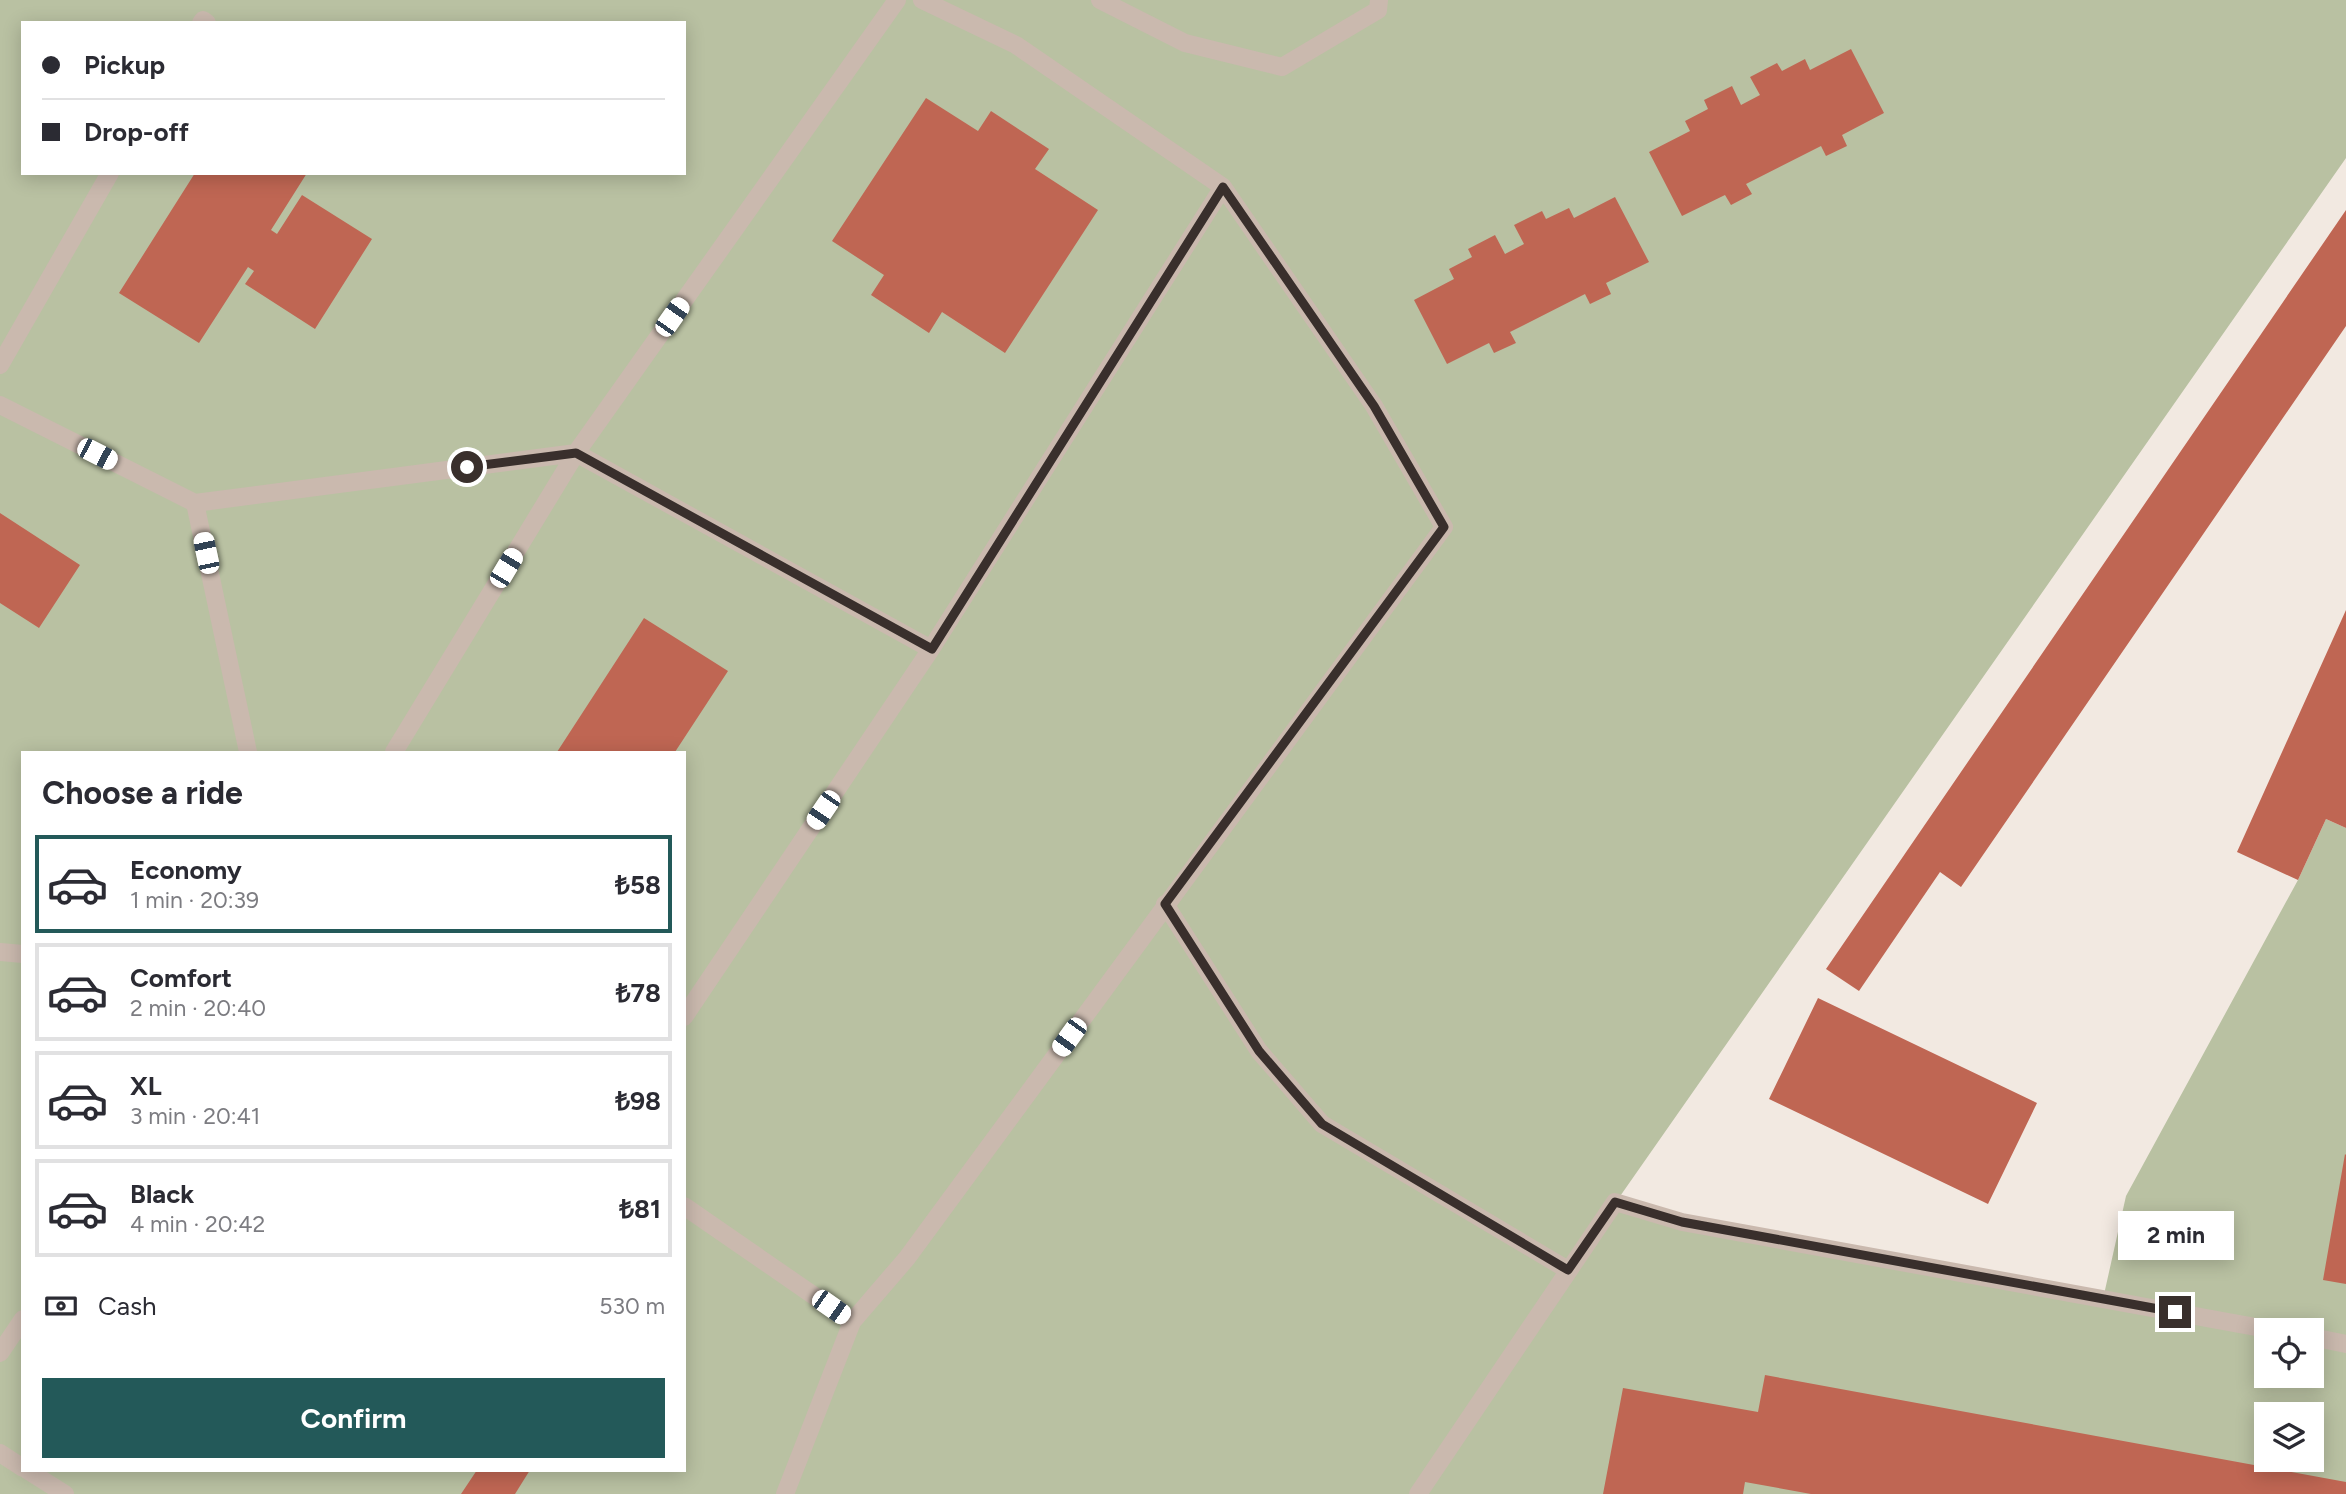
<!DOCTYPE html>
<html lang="en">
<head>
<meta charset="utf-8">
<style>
  :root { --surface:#fff; --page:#f2f2f3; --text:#2b2b33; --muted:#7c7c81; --line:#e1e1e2; --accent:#235959 }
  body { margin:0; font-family:Figtree,sans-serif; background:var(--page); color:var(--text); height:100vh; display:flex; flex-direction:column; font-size:26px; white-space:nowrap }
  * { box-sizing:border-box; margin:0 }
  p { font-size:23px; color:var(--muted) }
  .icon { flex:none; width:38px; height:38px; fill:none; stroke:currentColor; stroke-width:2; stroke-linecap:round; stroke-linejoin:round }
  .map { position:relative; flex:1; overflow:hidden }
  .details { position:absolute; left:21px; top:751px; width:665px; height:721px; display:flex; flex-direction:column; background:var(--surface); border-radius:0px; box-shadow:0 4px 18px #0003 }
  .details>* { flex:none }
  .guide { position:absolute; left:21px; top:21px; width:665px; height:154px; border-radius:0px; box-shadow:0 4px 18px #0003; display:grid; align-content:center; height:154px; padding:0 21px; background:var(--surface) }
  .fabs { position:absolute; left:2254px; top:1318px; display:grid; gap:14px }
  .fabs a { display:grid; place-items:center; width:70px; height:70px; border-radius:0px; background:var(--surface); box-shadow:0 4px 18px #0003; font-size:35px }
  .end { position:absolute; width:32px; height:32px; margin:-16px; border:9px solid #392f2c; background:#fff; box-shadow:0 0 0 4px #fff }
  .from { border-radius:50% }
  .bubble { position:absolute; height:49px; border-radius:0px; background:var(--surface); box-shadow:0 4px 18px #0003; font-size:23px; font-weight:700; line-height:49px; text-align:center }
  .car { position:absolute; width:21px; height:42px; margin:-21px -10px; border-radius:9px; box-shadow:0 0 5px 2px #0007; background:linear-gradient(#fff 24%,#345 0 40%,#fff 0 76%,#345 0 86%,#fff 0) }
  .guide b { display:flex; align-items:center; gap:24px; height:66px; font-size:26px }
  .guide b+b { border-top:2px solid var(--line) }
  .guide i { width:18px; height:18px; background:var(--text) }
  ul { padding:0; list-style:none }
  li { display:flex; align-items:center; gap:21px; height:98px; margin:0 14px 10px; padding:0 7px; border:4px solid var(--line); border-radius:0px }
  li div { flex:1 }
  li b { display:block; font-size:26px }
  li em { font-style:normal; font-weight:700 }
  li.active { border-color:var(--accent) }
  li>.icon { width:63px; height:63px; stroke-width:1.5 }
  h2 { padding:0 21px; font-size:32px; line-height:84px }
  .pay { display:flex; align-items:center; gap:18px; height:77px; padding:0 21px; font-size:26px }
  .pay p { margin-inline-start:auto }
  .primary-button { display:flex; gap:14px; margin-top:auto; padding:14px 21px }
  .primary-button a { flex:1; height:80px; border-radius:0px; background:var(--accent); color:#fff; font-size:28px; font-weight:700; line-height:80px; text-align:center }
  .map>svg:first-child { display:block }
</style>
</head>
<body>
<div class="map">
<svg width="2346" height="1494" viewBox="0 0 2346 1494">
  <rect width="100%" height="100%" fill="#f2e9e1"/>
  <path fill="#b9c1a2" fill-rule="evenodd" d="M0,0H2346V158L1616,1202L2103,1299L2126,1196L2298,880L2326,819L2346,828V1494H0ZM23,23H684V173H23ZM23,752H684V1470H23ZM2266,1330H2312V1376H2266ZM2266,1414H2312V1460H2266Z"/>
  <path fill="#bf6653" d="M1851,49L1884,113L1842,135L1847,146L1826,156L1821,146L1746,184L1752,194L1731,205L1725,195L1682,216L1649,152L1690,131L1685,121L1708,109L1704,100L1732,86L1741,105L1760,95L1750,77L1777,63L1782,71L1805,59L1810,70Z
    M926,98L978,131L991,111L1049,149L1035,169L1098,210L1005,353L942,312L929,333L871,295L884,275L832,241Z
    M195,173H307L271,230L277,234L302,195L372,239L315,329L245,284L254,271L248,267L199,343L119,293Z
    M1615,197L1649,262L1606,283L1611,294L1590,304L1585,294L1510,332L1516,343L1494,353L1489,343L1447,364L1414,300L1454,279L1449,269L1472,257L1468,249L1495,235L1505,254L1524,244L1514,225L1542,211L1546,219L1569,208L1574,218Z
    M2346,210V326L1961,887L1940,872L1859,991L1826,969Z
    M0,513L80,565L39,628L0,603Z
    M2346,610V828L2326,819L2298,880L2237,852Z
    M644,618L728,671L675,752H557Z
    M1818,998L2037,1103L1988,1204L1769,1099Z
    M2345,1154L2346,1155V1284L2323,1280Z
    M1765,1375L2346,1482V1494H1811L1745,1482L1743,1494H1603L1623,1388L1758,1412Z
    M477,1470H530L515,1494H461Z"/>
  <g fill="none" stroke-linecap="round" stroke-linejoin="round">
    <path stroke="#cab9ae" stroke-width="18" d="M1100,0L1185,43L1282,67L1378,10L1379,0
      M201,23L203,20L207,23
      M0,365L110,173
      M0,405L195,503L576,453L931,649
      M195,503L248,752
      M394,752L576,453L897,0
      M1165,904L1259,1051L1322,1124L1568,1270
      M0,952L23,954
      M684,1017L931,649L1223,187
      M684,1206L852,1322
      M2312,1337L2346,1344
      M0,1353L23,1319
      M0,1453L23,1468
      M27,1470L65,1494
      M785,1494L852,1322L907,1258L1444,527L1374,406L1223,187L1016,45L922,0
      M1418,1494L1615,1202L1682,1222L2272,1330"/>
  </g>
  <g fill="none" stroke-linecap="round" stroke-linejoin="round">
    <path stroke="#392f2c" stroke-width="9" d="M467,467L576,453L932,649L1223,187L1374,406L1444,527L1165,904L1259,1051L1322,1124L1568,1270L1615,1202L1682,1222L2175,1312"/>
  </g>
</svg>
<div class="fabs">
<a><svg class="icon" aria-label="locate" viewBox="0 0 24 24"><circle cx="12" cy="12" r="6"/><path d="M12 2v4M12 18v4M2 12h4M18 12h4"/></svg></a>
<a><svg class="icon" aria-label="layers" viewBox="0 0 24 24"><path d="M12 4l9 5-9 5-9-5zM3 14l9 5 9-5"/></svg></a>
</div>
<i class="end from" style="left:467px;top:467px"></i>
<i class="end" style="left:2175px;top:1312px"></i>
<div class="bubble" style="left:2118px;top:1211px;width:116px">2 min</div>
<i class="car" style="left:672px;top:317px;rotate:35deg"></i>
<i class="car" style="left:97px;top:454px;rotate:117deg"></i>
<i class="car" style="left:206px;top:553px;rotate:348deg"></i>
<i class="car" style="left:506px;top:568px;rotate:31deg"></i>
<i class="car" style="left:823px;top:810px;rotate:214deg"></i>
<i class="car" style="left:1069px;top:1037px;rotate:216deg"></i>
<i class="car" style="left:831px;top:1307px;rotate:125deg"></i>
<div class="guide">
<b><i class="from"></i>Pickup</b>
<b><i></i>Drop-off</b>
</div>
<section class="details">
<h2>Choose a ride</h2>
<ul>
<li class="active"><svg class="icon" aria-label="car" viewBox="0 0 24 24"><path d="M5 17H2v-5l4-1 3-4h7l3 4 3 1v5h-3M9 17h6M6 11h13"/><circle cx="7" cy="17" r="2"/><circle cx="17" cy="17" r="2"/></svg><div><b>Economy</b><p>1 min · 20:39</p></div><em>₺58</em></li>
<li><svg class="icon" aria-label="car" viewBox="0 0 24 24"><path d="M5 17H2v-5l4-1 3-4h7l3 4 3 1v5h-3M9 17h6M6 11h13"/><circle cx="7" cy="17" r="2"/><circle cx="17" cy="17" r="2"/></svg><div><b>Comfort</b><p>2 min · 20:40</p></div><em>₺78</em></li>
<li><svg class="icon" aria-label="car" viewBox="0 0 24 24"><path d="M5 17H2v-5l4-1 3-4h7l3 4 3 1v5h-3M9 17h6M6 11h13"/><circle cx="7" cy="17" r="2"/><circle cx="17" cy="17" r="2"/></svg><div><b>XL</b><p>3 min · 20:41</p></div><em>₺98</em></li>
<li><svg class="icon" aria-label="car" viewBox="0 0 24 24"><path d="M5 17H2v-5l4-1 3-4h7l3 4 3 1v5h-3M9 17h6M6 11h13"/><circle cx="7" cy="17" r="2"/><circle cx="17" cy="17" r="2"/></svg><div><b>Black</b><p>4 min · 20:42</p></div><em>₺81</em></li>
</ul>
<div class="pay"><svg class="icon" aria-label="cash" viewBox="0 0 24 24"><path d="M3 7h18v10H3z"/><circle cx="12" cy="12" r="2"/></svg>Cash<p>530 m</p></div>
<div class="primary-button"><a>Confirm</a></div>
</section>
</div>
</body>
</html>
